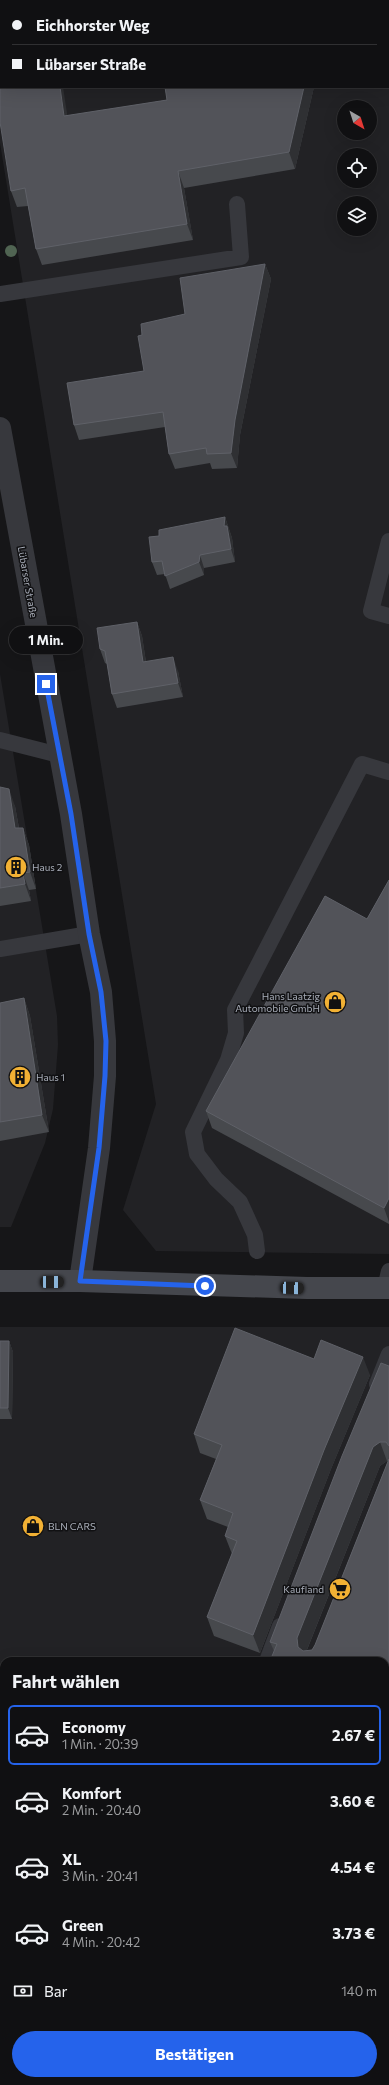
<!DOCTYPE html>
<html lang="de">
<head>
<meta charset="utf-8">
<style>
  :root { --surface:#101012; --page:#1e1e20; --text:#f1f3f6; --muted:#9c9d9f; --line:#303032; --accent:#2563eb }
  body { margin:0; font-family:Commissioner,sans-serif; background:var(--page); color:var(--text); height:100vh; display:flex; flex-direction:column; font-size:15px; white-space:nowrap }
  * { box-sizing:border-box; margin:0 }
  p { font-size:13px; color:var(--muted) }
  .icon { flex:none; width:22px; height:22px; fill:none; stroke:currentColor; stroke-width:2; stroke-linecap:round; stroke-linejoin:round }
  .map { position:relative; flex:1; overflow:hidden }
  .side { position:absolute; left:0px; top:1657px; width:389px; height:428px; display:flex; flex-direction:column; background:var(--surface); border-radius:12px 12px 0 0; box-shadow:0 4px 16px #0002,0 0 0 1px var(--line) }
  .side>* { flex:none }
  .top-card { position:absolute; left:0px; top:0px; width:389px; height:88px; box-shadow:0 4px 16px #0002,0 0 0 1px var(--line); display:grid; align-content:center; height:88px; padding:0 12px; background:var(--surface) }
  .needle { width:26px; rotate:141deg }
  .tools { position:absolute; left:337px; top:100px; display:grid; gap:8px }
  .tools a { display:grid; place-items:center; width:40px; height:40px; border-radius:50%; background:var(--surface); box-shadow:0 4px 16px #0002,0 0 0 1px var(--line); font-size:20px }
  .end { position:absolute; width:18px; height:18px; margin:-9px; border:5px solid #2563eb; background:#fff; box-shadow:0 0 0 2px #fff }
  .from { border-radius:50% }
  .bubble { position:absolute; height:28px; border-radius:14px; background:var(--surface); box-shadow:0 4px 16px #0002,0 0 0 1px var(--line); font-size:13px; font-weight:700; line-height:28px; text-align:center }
  .car { position:absolute; width:12px; height:24px; margin:-12px -6px; border-radius:5px; box-shadow:0 0 3px 1px #0007; background:linear-gradient(#222 24%,#8ab4d8 0 40%,#222 0 76%,#8ab4d8 0 86%,#222 0) }
  .top-card b { display:flex; align-items:center; gap:14px; height:38px; font-size:15px }
  .top-card b+b { border-top:1px solid var(--line) }
  .top-card i { width:10px; height:10px; background:var(--text) }
  ul { padding:0; list-style:none }
  li { display:flex; align-items:center; gap:12px; height:60px; margin:0 8px 6px; padding:0 4px; border:2px solid transparent; border-radius:6px }
  li div { flex:1 }
  li b { display:block; font-size:15px }
  li em { font-style:normal; font-weight:700 }
  li.active { border-color:var(--accent) }
  li>.icon { width:36px; height:36px; stroke-width:1.5 }
  h2 { padding:0 12px; font-size:18px; line-height:48px }
  .pay { display:flex; align-items:center; gap:10px; height:44px; padding:0 12px; font-size:15px }
  .pay p { margin-inline-start:auto }
  .cta { display:flex; gap:8px; margin-top:auto; padding:8px 12px }
  .cta a { flex:1; height:46px; border-radius:24px; background:var(--accent); color:#fff; font-size:16px; font-weight:700; line-height:46px; text-align:center }
  .map>svg:first-child { display:block }
</style>
</head>
<body>
<div class="map">
<svg width="389" height="2085" viewBox="0 0 389 2085">
  <rect width="100%" height="100%" fill="#161618"/>
  <path fill="#222225" fill-rule="evenodd" d="M0,0H389V1254L156,1251L123,1210L156,1104L0,143ZM1,1H388V87H1ZM344,107H370V133H344ZM344,155H370V181H344ZM344,203H370V229H344Z
    M0,674L57,1016L58,1045L53,1109L45,1143L11,1227H0Z
    M0,1327H389V1952L385,1965V1661H4V2081H353L352,2085H0Z"/>
  <g fill="none" stroke-linecap="round" stroke-linejoin="round">
    <path stroke="#37383d" stroke-width="16" d="M0,294L241,257L237,204
      M389,541L371,611L389,616
      M0,740L59,755
      M0,949L89,934
      M257,1251L255,1235L240,1202L216,1179L197,1154L193,1132L228,1060L236,1033L235,1010L362,764L389,772
      M385,1288L389,1271
      M377,1384L389,1354
      M267,1661L280,1626
      M385,1768L389,1770"/>
    <path stroke="#37383d" stroke-width="22" d="M0,428L71,814L89,934L101,992L105,1041V1076L99,1148L80,1281"/>
    <path stroke="#45474d" stroke-width="22" d="M0,1281H80L307,1288H389"/>
  </g>
  <circle fill="#506452" cx="11" cy="251" r="6"/>
  <path fill="#47494d" fill-rule="evenodd" d="M165,87H314L295,169L184,188L193,240L42,265L36,249L28,206L17,207L11,191L68,116L167,100Z
    M265,264L271,279L240,435L237,468L212,469L210,463L175,469L169,454L165,427L79,440L74,425L144,371L142,335L185,314Z
    M225,517L232,538L235,562L204,568V575L170,589L165,574L157,575L152,562Z
    M137,622L142,636L146,662L178,671L183,697L117,708L112,694L107,664L105,663L100,649Z
    M0,787L15,806L19,828H23L29,845L36,889L29,890L31,901L0,906Z
    M389,880V1224L212,1128L206,1111L367,919Z
    M24,998L30,1016L49,1132L0,1141V1003Z
    M0,1341H9L13,1352L12,1419H0Z
    M314,1359L370,1375L331,1469L260,1653L214,1636L207,1617L232,1554L225,1536L228,1527L207,1519L200,1500L216,1459L200,1453L194,1434Z
    M389,1366V1763L388,1760H385V1661L274,1651L270,1642ZM387,1461H388L315,1645L312,1650H307L380,1466Z
    M0,1751L4,1752V1792L0,1791Z"/>
  <path fill="#2f3033" d="M324,0H334L333,1H323Z
    M60,87H63L70,133L64,116Z
    M304,87H314L295,169L289,152Z
    M178,171L184,188L193,240L187,224Z
    M265,264L271,279L240,435L237,468L231,453L235,420Z
    M225,517L232,538L235,562L224,526Z
    M200,555L204,568V575L199,562Z
    M137,622L142,636L148,676L143,662Z
    M173,657L178,671L183,697L178,683Z
    M9,789L15,806L22,846L15,828Z
    M23,828L29,845L36,889L30,872Z
    M23,873L29,890L31,901L25,884Z
    M24,998L30,1016L49,1132L42,1115Z
    M389,1198V1222L384,1208Z
    M9,1341L13,1352L12,1419L8,1408Z
    M363,1357L370,1375L331,1469L260,1653L253,1635L324,1450Z
    M380,1442L387,1461L380,1466L304,1657L298,1647L297,1638L373,1447Z
    M197,2081H208L207,2085H196Z"/>
  <path fill="#525359" stroke="#5f6168" d="M92,0H199L200,1H92Z
    M253,0H324L323,1H253Z
    M0,25H1V87H60L64,116L167,100L165,87H304L289,152L178,171L187,224L36,249L25,188L11,191L0,122Z
    M265,264L235,420L231,453L207,454L206,448L169,454L163,412L74,425L67,383L144,371L138,336L142,335L141,324L185,314L180,278Z
    M225,517L224,526H227L231,549L200,555L199,562L165,576L162,561L152,562L149,537L159,536V530Z
    M137,622L143,662L173,657L178,683L112,694L105,651L100,649L97,628Z
    M0,787L9,789L15,828H23L30,872L23,873L25,884L0,888Z
    M389,880V1198L384,1208L206,1111L325,896L367,919Z
    M24,998L42,1115L0,1122V1003Z
    M235,1328L314,1359L321,1340L363,1357L324,1450L253,1635L207,1617L237,1541L225,1536L233,1513L200,1500L222,1445L194,1434Z
    M0,1341H9L8,1408H0Z
    M381,1363L389,1366V1446L386,1442H380L373,1447L297,1638L298,1647L303,1651L312,1650L315,1645L389,1459V1745L385,1742V1661H270L277,1644L270,1642L342,1456Z
    M0,1751L4,1752V1781L0,1780Z
    M74,2081H197L196,2085H73Z"/>
  <g fill="none" stroke-linecap="round" stroke-linejoin="round">
    <path stroke="#2563eb" stroke-width="5" d="M46,684L71,814L89,934L101,992L106,1041L105,1076L99,1148L80,1281L205,1286"/>
  </g>
  <defs>
    <g id="building-disc" transform="scale(1.15)"><circle r="9.5" fill="#f2b134" stroke="#111113"/><path d="M-4-6H4V6H1V3H-1V6H-4ZM-2.5-4.3h1.7v1.8h-1.7ZM.8-4.3h1.7v1.8H.8ZM-2.5-1h1.7V.8h-1.7ZM.8-1h1.7V.8H.8Z" fill="#111"/></g>
    <g id="shop-disc" transform="scale(1.15)"><circle r="9.5" fill="#f2b134" stroke="#111113"/><path d="M-5-2.5h2.3a2.7 3.5 0 0 1 5.4 0H5L5.5 6h-11ZM-1.5-2.5h3a1.5 2.3 0 0 0-3 0Z" fill="#111"/></g>
    <g id="supermarket-disc" transform="scale(1.15)"><circle r="9.5" fill="#f2b134" stroke="#111113"/><path d="M-6-5.5h2.5l.6 2H6L4.5 2H-2.5L-4.4-4H-6ZM-1.5 3.2a1.3 1.3 0 1 0 .1 0ZM3 3.2a1.3 1.3 0 1 0 .1 0Z" fill="#111"/></g>
  </defs>
  <g fill-rule="evenodd">
    <use href="#building-disc" x="16" y="867"/>
    <use href="#shop-disc" x="335" y="1002"/>
    <use href="#building-disc" x="20" y="1077"/>
    <use href="#shop-disc" x="33" y="1526"/>
    <use href="#supermarket-disc" x="340" y="1589"/>
  </g>
  <g text-anchor="middle" dominant-baseline="central" stroke-width="3" stroke-linejoin="round" paint-order="stroke">
    <g font-size="10" fill="#a8adb8" stroke="#111113">
      <text transform="translate(28 582) rotate(80)">Lübarser Straße</text>
    </g>
    <g font-size="10" fill="#a8adb8" stroke="#111113" text-anchor="start">
      <text x="32" y="867">Haus 2</text>
      <text x="320" y="996" text-anchor="end">Hans Laatzig<tspan x="320" dy="12">Automobile GmbH</tspan></text>
      <text x="36" y="1077">Haus 1</text>
      <text x="48" y="1526">BLN CARS</text>
      <text x="324" y="1589" text-anchor="end">Kaufland</text>
    </g>
  </g>
</svg>
<div class="tools">
<a><svg class="needle" viewBox="-14 -14 28 28"><path d="M0-13l5 13h-10z" fill="#e53935"/><path d="M0 13l5-13h-10z" fill="#9c9d9f"/></svg></a>
<a><svg class="icon" aria-label="locate" viewBox="0 0 24 24"><circle cx="12" cy="12" r="6"/><path d="M12 2v4M12 18v4M2 12h4M18 12h4"/></svg></a>
<a><svg class="icon" aria-label="layers" viewBox="0 0 24 24"><path d="M12 4l9 5-9 5-9-5zM3 14l9 5 9-5"/></svg></a>
</div>
<i class="end from" style="left:205px;top:1286px"></i>
<i class="end" style="left:46px;top:684px"></i>
<div class="bubble" style="left:9px;top:626px;width:74px">1 Min.</div>
<i class="car" style="left:52px;top:1282px;rotate:90deg"></i>
<i class="car" style="left:292px;top:1288px;rotate:92deg"></i>
<div class="top-card">
<b><i class="from"></i>Eichhorster Weg</b>
<b><i></i>Lübarser Straße</b>
</div>
<section class="side">
<h2>Fahrt wählen</h2>
<ul>
<li class="active"><svg class="icon" aria-label="car" viewBox="0 0 24 24"><path d="M5 17H2v-5l4-1 3-4h7l3 4 3 1v5h-3M9 17h6M6 11h13"/><circle cx="7" cy="17" r="2"/><circle cx="17" cy="17" r="2"/></svg><div><b>Economy</b><p>1 Min. · 20:39</p></div><em>2.67 €</em></li>
<li><svg class="icon" aria-label="car" viewBox="0 0 24 24"><path d="M5 17H2v-5l4-1 3-4h7l3 4 3 1v5h-3M9 17h6M6 11h13"/><circle cx="7" cy="17" r="2"/><circle cx="17" cy="17" r="2"/></svg><div><b>Komfort</b><p>2 Min. · 20:40</p></div><em>3.60 €</em></li>
<li><svg class="icon" aria-label="car" viewBox="0 0 24 24"><path d="M5 17H2v-5l4-1 3-4h7l3 4 3 1v5h-3M9 17h6M6 11h13"/><circle cx="7" cy="17" r="2"/><circle cx="17" cy="17" r="2"/></svg><div><b>XL</b><p>3 Min. · 20:41</p></div><em>4.54 €</em></li>
<li><svg class="icon" aria-label="car" viewBox="0 0 24 24"><path d="M5 17H2v-5l4-1 3-4h7l3 4 3 1v5h-3M9 17h6M6 11h13"/><circle cx="7" cy="17" r="2"/><circle cx="17" cy="17" r="2"/></svg><div><b>Green</b><p>4 Min. · 20:42</p></div><em>3.73 €</em></li>
</ul>
<div class="pay"><svg class="icon" aria-label="cash" viewBox="0 0 24 24"><path d="M3 7h18v10H3z"/><circle cx="12" cy="12" r="2"/></svg>Bar<p>140 m</p></div>
<div class="cta"><a>Bestätigen</a></div>
</section>
</div>
</body>
</html>
